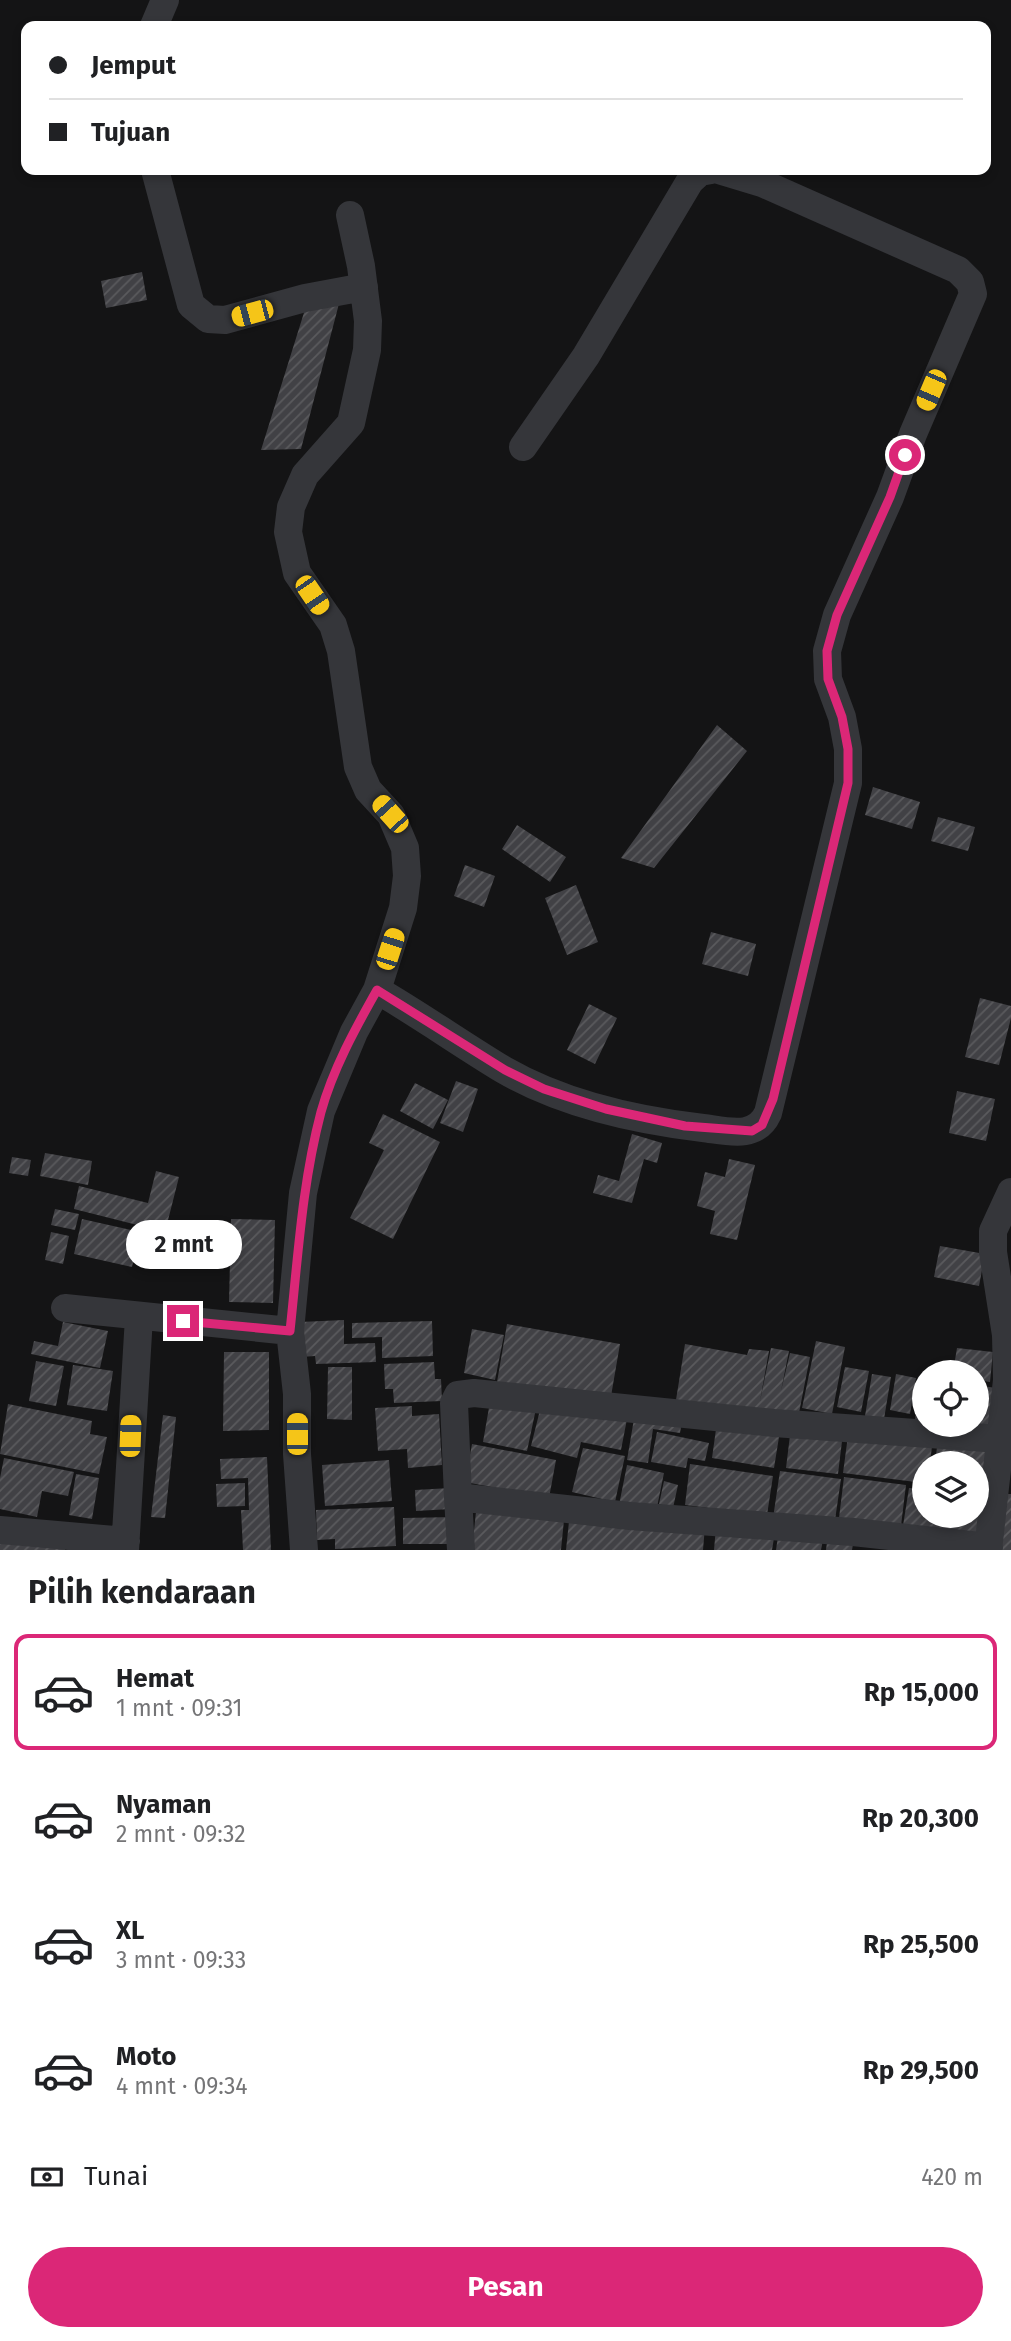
<!DOCTYPE html>
<html lang="id">
<head>
<meta charset="utf-8">
<style>
  :root { --surface:#fff; --page:#f6f6f6; --text:#202124; --muted:#757577; --line:#e0e0e0; --accent:#db2777 }
  body { margin:0; font-family:"Fira Sans",sans-serif; background:var(--page); color:var(--text); height:100vh; display:flex; flex-direction:column; font-size:26px; white-space:nowrap }
  * { box-sizing:border-box; margin:0 }
  p { font-size:23px; color:var(--muted) }
  .icon { flex:none; width:38px; height:38px; fill:none; stroke:currentColor; stroke-width:2; stroke-linecap:round; stroke-linejoin:round }
  .map { position:relative; height:1550px; overflow:hidden }
  .side { display:flex; flex-direction:column; background:var(--surface); flex:1 }
  .side>* { flex:none }
  .top-card { position:absolute; left:21px; top:21px; width:970px; height:154px; border-radius:14px; box-shadow:0 4px 10px #0003; display:grid; align-content:center; height:154px; padding:0 28px; background:var(--surface) }
  .tools { position:absolute; left:912px; top:1360px; display:grid; gap:14px }
  .tools a { display:grid; place-items:center; width:77px; height:77px; border-radius:50%; background:var(--surface); box-shadow:0 4px 10px #0003; font-size:35px }
  .end { position:absolute; width:32px; height:32px; margin:-16px; border:9px solid #db2777; background:#fff; box-shadow:0 0 0 4px #fff }
  .from { border-radius:50% }
  .bubble { position:absolute; height:49px; border-radius:24px; background:var(--surface); box-shadow:0 4px 10px #0003; font-size:23px; font-weight:700; line-height:49px; text-align:center }
  .car { position:absolute; width:21px; height:42px; margin:-21px -10px; border-radius:9px; box-shadow:0 0 5px 2px #0007; background:linear-gradient(#f5c518 24%,#345 0 40%,#f5c518 0 76%,#345 0 86%,#f5c518 0) }
  .top-card b { display:flex; align-items:center; gap:24px; height:66px; font-size:26px }
  .top-card b+b { border-top:2px solid var(--line) }
  .top-card i { width:18px; height:18px; background:var(--text) }
  ul { padding:0; list-style:none }
  li { display:flex; align-items:center; gap:21px; height:116px; margin:0 14px 10px; padding:0 14px; border:4px solid transparent; border-radius:14px }
  li div { flex:1 }
  li b { display:block; font-size:26px }
  li em { font-style:normal; font-weight:700 }
  li.active { border-color:var(--accent) }
  li>.icon { width:63px; height:63px; stroke-width:1.5 }
  h2 { padding:0 28px; font-size:32px; line-height:84px }
  .pay { display:flex; align-items:center; gap:18px; height:77px; padding:0 28px; font-size:26px }
  .pay p { margin-inline-start:auto }
  .cta { display:flex; gap:14px; margin-top:auto; padding:14px 28px }
  .cta a { flex:1; height:80px; border-radius:42px; background:var(--accent); color:#fff; font-size:28px; font-weight:700; line-height:80px; text-align:center }
  .map>svg:first-child { display:block }
</style>
</head>
<body>
<div class="map">
<svg width="1011" height="1550" viewBox="0 0 1011 1550">
  <defs>
    <pattern id="building-hatch" width="6" height="6" patternUnits="userSpaceOnUse" patternTransform="scale(1.75)"><rect width="6" height="6" fill="#414145"/><path d="M-1 1l2-2M0 6l6-6M5 7l2-2" fill="none" stroke="#5a5a5d"/></pattern>
  </defs>
  <rect width="100%" height="100%" fill="#141415"/>
  <path fill="url(#building-hatch)" d="M142,272L147,300L106,308L101,281Z
    M341,296L301,449L261,450L307,303Z
    M717,725L747,751L654,868L621,858Z
    M873,787L920,802L912,829L865,815Z
    M938,817L975,827L968,851L931,841Z
    M517,825L566,857L550,882L502,849Z
    M465,865L495,876L484,907L454,896Z
    M576,885L598,942L567,955L545,898Z
    M711,932L756,944L748,976L702,964Z
    M980,998L1011,1006V1018L999,1065L965,1057Z
    M589,1004L617,1018L595,1064L567,1050Z
    M456,1081L478,1089L463,1132L440,1123Z
    M415,1083L448,1100L433,1129L400,1111Z
    M957,1091L995,1099L986,1141L949,1133Z
    M383,1114L440,1142L393,1239L350,1218L384,1150L369,1143Z
    M632,1134L662,1143L657,1163L644,1159L632,1203L593,1193L598,1175L619,1181Z
    M45,1153L92,1161L88,1185L40,1176Z
    M12,1157L31,1160L28,1176L9,1173Z
    M729,1159L755,1165L737,1240L710,1234L715,1211L697,1206L705,1172L725,1177Z
    M156,1171L179,1177L165,1232L74,1209L79,1186L148,1203Z
    M55,1209L79,1214L75,1230L51,1225Z
    M82,1219L140,1232L132,1267L74,1254Z
    M231,1219L275,1220L273,1303L229,1302Z
    M51,1232L69,1236L63,1264L45,1260Z
    M940,1246L985,1254L979,1286L934,1277Z
    M344,1320V1344L375,1343L376,1362L316,1364L315,1356L301,1357L300,1322Z
    M432,1321L433,1356L382,1358V1337L352,1338V1323Z
    M63,1322L108,1331L100,1368L31,1354L34,1341L58,1346Z
    M507,1324L620,1344L610,1402L497,1382Z
    M472,1329L504,1335L495,1380L464,1373Z
    M816,1341L845,1347L832,1414L802,1408Z
    M685,1344L747,1355L749,1349L769,1351L760,1401L771,1348L789,1351L781,1391L790,1353L810,1357L798,1418L675,1406Z
    M957,1348L993,1352L990,1382L976,1380V1372H953Z
    M224,1352H269V1430L223,1431Z
    M36,1361L64,1366L56,1406L29,1401Z
    M434,1362L435,1379H441L442,1401L394,1403L393,1389H385L384,1364Z
    M73,1365L113,1371L107,1411L67,1405Z
    M328,1367H352V1420L327,1419Z
    M845,1367L869,1371L861,1412L837,1407Z
    M872,1374L891,1377L884,1419L865,1416Z
    M896,1374L916,1378L910,1414L890,1410Z
    M976,1385L996,1388L990,1427L976,1424Z
    M919,1388H924V1420H915Z
    M491,1396L537,1404L527,1451L483,1442Z
    M542,1402L627,1419L621,1450L581,1442L577,1458L531,1446Z
    M8,1404L92,1421L90,1434L107,1437L99,1474L0,1454Z
    M412,1406V1416L439,1414L442,1465L408,1468L407,1449L378,1451L375,1408Z
    M635,1413L682,1421L680,1433L653,1429L648,1463L627,1460Z
    M163,1415L176,1417L165,1518L151,1517Z
    M717,1422L780,1431L774,1468L712,1458Z
    M791,1427L843,1433L838,1474L786,1468Z
    M849,1428L933,1438L930,1463H924V1483L843,1473Z
    M657,1432L709,1443L705,1461L688,1458L686,1468L651,1462Z
    M938,1439L991,1446L985,1490L976,1489V1463H935Z
    M472,1444L556,1460L549,1498L465,1482Z
    M583,1448L625,1456L615,1502L572,1492Z
    M267,1457L271,1550H243L241,1510H249L248,1478L221,1479L220,1459Z
    M4,1458L74,1472L68,1496L42,1491L37,1517L0,1509V1478Z
    M389,1460L392,1501L325,1506L322,1465Z
    M690,1464L773,1476L767,1515L685,1505Z
    M627,1465L664,1473L656,1512L619,1505Z
    M780,1471L841,1479L834,1527L773,1518Z
    M76,1474L99,1478L92,1519L69,1515Z
    M844,1477L906,1485L900,1534L838,1526Z
    M664,1481L678,1485L673,1508L659,1504Z
    M245,1483V1506L217,1507L216,1484Z
    M450,1488L451,1509L416,1511L415,1490Z
    M909,1488L924,1489V1516H976V1493L985,1494L979,1538L902,1532Z
    M1004,1494H1011V1550H1001Z
    M477,1502L565,1510L561,1550H472Z
    M394,1507L396,1546L335,1549V1539L317,1540L316,1510Z
    M570,1512L705,1526L703,1550H566Z
    M454,1517V1544H403V1518Z
    M716,1527L775,1532L772,1550H714Z
    M779,1529L824,1535L821,1550H776Z
    M828,1534L854,1539L852,1550H826Z
    M0,1539L65,1548V1550H0Z"/>
  <g fill="none" stroke-linecap="round" stroke-linejoin="round">
    <path stroke="#35363a" stroke-width="28" d="M154,26L165,0
      M155,170L191,305L208,319L225,320L305,298L364,287
      M523,447L586,356L690,181L700,172L711,170
      M377,990C420,1015 461,1044 504,1070C563,1104 635,1120 703,1128C727,1131 756,1140 768,1113L848,783V749L842,717L828,679L827,651L837,615L890,497L913,434L973,294L970,282L958,270L762,183L719,170
      M65,1308L290,1331
      M458,1497L454,1403L458,1395L474,1393L774,1423L1000,1439
      M0,1530L126,1541
      M125,1550L139,1317
      M304,1550L297,1454V1394L290,1331L303,1193L321,1111L354,1032L377,990L403,908L407,876L405,848L391,815L368,790L358,767L341,651L333,625L297,573L288,532L291,507L305,475L351,423L367,350L368,321L361,266L350,215
      M461,1550L458,1497L630,1516L853,1532L989,1547
      M988,1550L1007,1380L1006,1335L993,1252V1231L1011,1192"/>
  </g>
  <g fill="none" stroke-linecap="round" stroke-linejoin="round">
    <path stroke="#db2777" stroke-width="9" d="M183,1321L290,1331C298,1257 302,1184 321,1112C333,1069 355,1029 377,990L505,1070L544,1089L606,1109L685,1126L752,1131L762,1125L773,1099L848,783V749L842,717L828,679L827,651L837,615L890,497L905,455"/>
  </g>
</svg>
<div class="tools">
<a><svg class="icon" aria-label="locate" viewBox="0 0 24 24"><circle cx="12" cy="12" r="6"/><path d="M12 2v4M12 18v4M2 12h4M18 12h4"/></svg></a>
<a><svg class="icon" aria-label="layers" viewBox="0 0 24 24"><path d="M12 4l9 5-9 5-9-5zM3 14l9 5 9-5"/></svg></a>
</div>
<i class="end from" style="left:905px;top:455px"></i>
<i class="end" style="left:183px;top:1321px"></i>
<div class="bubble" style="left:126px;top:1220px;width:116px">2 mnt</div>
<i class="car" style="left:252px;top:313px;rotate:255deg"></i>
<i class="car" style="left:931px;top:390px;rotate:203deg"></i>
<i class="car" style="left:312px;top:595px;rotate:146deg"></i>
<i class="car" style="left:390px;top:814px;rotate:318deg"></i>
<i class="car" style="left:390px;top:949px;rotate:18deg"></i>
<i class="car" style="left:297px;top:1434px;rotate:0deg"></i>
<i class="car" style="left:130px;top:1436px;rotate:2deg"></i>
<div class="top-card">
<b><i class="from"></i>Jemput</b>
<b><i></i>Tujuan</b>
</div>
</div>
<section class="side">
<h2>Pilih kendaraan</h2>
<ul>
<li class="active"><svg class="icon" aria-label="car" viewBox="0 0 24 24"><path d="M5 17H2v-5l4-1 3-4h7l3 4 3 1v5h-3M9 17h6M6 11h13"/><circle cx="7" cy="17" r="2"/><circle cx="17" cy="17" r="2"/></svg><div><b>Hemat</b><p>1 mnt · 09:31</p></div><em>Rp 15,000</em></li>
<li><svg class="icon" aria-label="car" viewBox="0 0 24 24"><path d="M5 17H2v-5l4-1 3-4h7l3 4 3 1v5h-3M9 17h6M6 11h13"/><circle cx="7" cy="17" r="2"/><circle cx="17" cy="17" r="2"/></svg><div><b>Nyaman</b><p>2 mnt · 09:32</p></div><em>Rp 20,300</em></li>
<li><svg class="icon" aria-label="car" viewBox="0 0 24 24"><path d="M5 17H2v-5l4-1 3-4h7l3 4 3 1v5h-3M9 17h6M6 11h13"/><circle cx="7" cy="17" r="2"/><circle cx="17" cy="17" r="2"/></svg><div><b>XL</b><p>3 mnt · 09:33</p></div><em>Rp 25,500</em></li>
<li><svg class="icon" aria-label="car" viewBox="0 0 24 24"><path d="M5 17H2v-5l4-1 3-4h7l3 4 3 1v5h-3M9 17h6M6 11h13"/><circle cx="7" cy="17" r="2"/><circle cx="17" cy="17" r="2"/></svg><div><b>Moto</b><p>4 mnt · 09:34</p></div><em>Rp 29,500</em></li>
</ul>
<div class="pay"><svg class="icon" aria-label="cash" viewBox="0 0 24 24"><path d="M3 7h18v10H3z"/><circle cx="12" cy="12" r="2"/></svg>Tunai<p>420 m</p></div>
<div class="cta"><a>Pesan</a></div>
</section>
</body>
</html>
